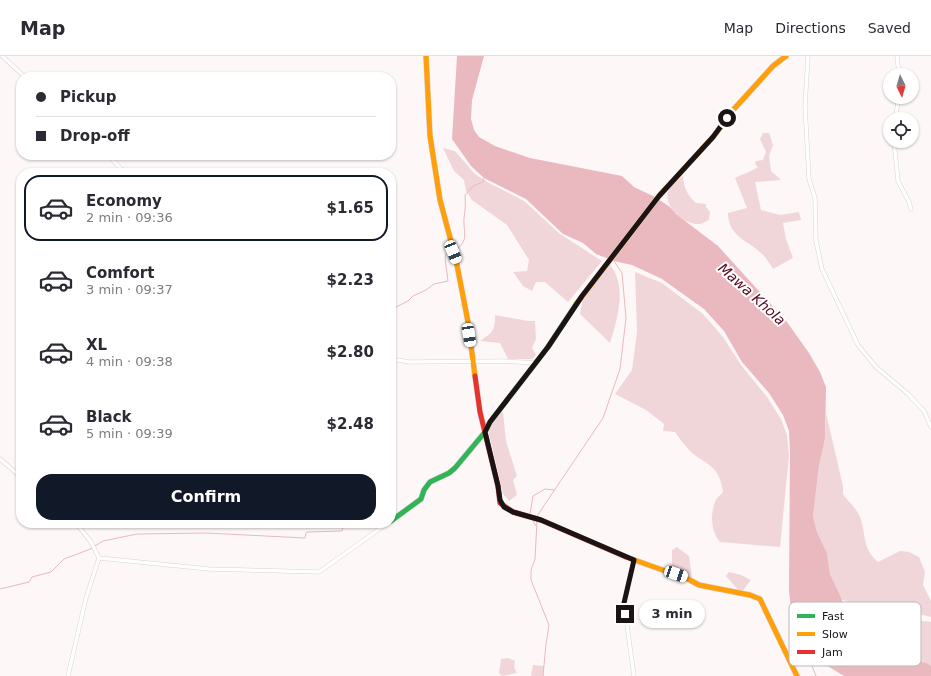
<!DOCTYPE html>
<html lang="en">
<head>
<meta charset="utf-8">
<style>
  :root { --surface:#fff; --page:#f7f7f7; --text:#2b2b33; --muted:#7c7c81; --line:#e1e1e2; --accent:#111827 }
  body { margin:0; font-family:"DejaVu Sans",sans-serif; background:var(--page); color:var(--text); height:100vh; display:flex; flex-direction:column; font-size:15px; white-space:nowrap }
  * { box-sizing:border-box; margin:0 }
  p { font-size:13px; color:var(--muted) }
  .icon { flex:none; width:22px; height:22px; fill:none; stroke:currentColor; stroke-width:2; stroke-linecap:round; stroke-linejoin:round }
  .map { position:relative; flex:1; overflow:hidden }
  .drawer { position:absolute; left:16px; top:112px; width:380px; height:360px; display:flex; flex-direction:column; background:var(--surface); border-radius:16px; box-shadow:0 1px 3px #0004 }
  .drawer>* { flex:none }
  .guide { position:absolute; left:16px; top:16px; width:380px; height:88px; border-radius:16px; box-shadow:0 1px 3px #0004; display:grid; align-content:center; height:88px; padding:0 20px; background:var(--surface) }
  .needle { width:26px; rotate:175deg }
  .fabs { position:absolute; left:883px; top:12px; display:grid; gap:8px }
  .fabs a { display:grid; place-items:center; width:36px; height:36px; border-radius:50%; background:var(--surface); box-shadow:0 1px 3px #0004; font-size:20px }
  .end { position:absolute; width:18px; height:18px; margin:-9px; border:5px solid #1b1314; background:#fff; box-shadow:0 0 0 2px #fff }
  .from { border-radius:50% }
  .bubble { position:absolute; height:28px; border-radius:14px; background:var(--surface); box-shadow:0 1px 3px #0004; font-size:13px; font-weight:700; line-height:28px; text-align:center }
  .car { position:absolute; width:12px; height:24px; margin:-12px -6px; border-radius:5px; box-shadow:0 0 3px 1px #0007; background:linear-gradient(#fff 24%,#345 0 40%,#fff 0 76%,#345 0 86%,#fff 0) }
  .guide b { display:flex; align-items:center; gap:14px; height:38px; font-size:15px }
  .guide b+b { border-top:1px solid var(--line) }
  .guide i { width:10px; height:10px; background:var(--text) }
  ul { padding:7px 0 0; list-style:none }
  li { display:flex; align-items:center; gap:12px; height:66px; margin:0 8px 6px; padding:0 12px; border:2px solid transparent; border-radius:16px }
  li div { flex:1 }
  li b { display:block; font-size:15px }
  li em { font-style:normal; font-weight:700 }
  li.selected { border-color:var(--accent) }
  li>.icon { width:36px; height:36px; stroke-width:1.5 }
  .cta { display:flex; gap:8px; margin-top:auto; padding:8px 20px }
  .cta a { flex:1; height:46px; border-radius:16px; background:var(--accent); color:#fff; font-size:16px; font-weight:700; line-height:46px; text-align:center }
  header { display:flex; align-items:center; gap:24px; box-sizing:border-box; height:56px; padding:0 20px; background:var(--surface); border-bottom:1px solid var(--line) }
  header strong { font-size:19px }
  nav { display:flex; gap:22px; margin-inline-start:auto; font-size:14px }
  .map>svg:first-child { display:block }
</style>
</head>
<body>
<header>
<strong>Map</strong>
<nav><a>Map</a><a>Directions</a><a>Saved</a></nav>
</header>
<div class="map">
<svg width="931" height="620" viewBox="0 0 931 620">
  <rect width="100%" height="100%" fill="#fdf7f8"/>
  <path fill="#f0d6d9" d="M763,77H769L773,89L769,100L771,115L781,124L755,126L761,154L780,159L799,156L801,164L783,167L786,183L793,202L773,213C770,208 766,202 762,198C748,184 728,181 728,157L747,152L735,122C743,118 751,116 758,111L755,108L756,105L763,104L766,96L760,83Z
    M443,92L455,95L475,118L489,127L524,145L560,178L602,205L568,246L545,226H536L532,235L523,230L513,216L527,215L529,204L507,169L472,144L466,135L464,124L454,115Z
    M683,120C684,132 687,139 696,147L706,148V151L710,156L709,164C706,165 702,168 700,168C683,169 658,147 671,130C674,126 679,123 683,120Z
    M610,208C612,212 616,217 617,222C624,241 616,268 610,287L580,258L583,243Z
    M635,216L662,227L703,258L723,281L741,309L767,341L781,363L787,379L789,399L780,491L720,486C711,476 710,458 715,446C716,442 721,439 723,436C719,409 708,410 691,396C685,390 680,383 675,376L663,375L664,368L646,354L615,338L632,314L637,276Z
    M495,259L528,265H535L536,283L532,292L536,299L532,303H508L500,287L480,285C493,276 495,275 495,259Z
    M503,356L506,385L517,420L513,424L517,439L509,445L503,438L488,373L498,358Z
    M826,357L843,430V438C848,446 856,451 860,461C867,479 861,491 878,506L900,495L909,496L919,501L925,516L923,529L931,545V561L891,551L861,550L840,543L830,518L827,497L817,476L813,460L819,410L825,383Z
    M677,491L689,500L692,521L688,523L672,517V494Z
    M729,516L741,519L751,524L741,537L726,520Z
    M847,555L931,566V610C914,602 890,604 873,596C862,591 850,567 847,555Z
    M508,602L515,605L514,611L517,617L502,620L499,617L501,603Z
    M533,609L544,610L543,620H531Z"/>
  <path fill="#e9b9bf" d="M457,0H484L472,44L471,63L474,74L479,81L495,90L530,102L622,120L634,131L655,141L670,151L676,158L718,190L787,266L809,297L820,316L826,331L825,383L819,410L813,460L817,476L827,497L830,518L847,555L850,566L856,577L873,596L926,607L931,610V620H844L819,605L803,588L792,560L789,535L790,396L789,375L783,359L769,337L742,306L724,275L704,253L662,223L632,209L614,205L596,198L583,187L563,178L526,143L484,122L471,110L452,83Z"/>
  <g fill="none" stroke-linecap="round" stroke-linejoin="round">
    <path stroke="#e9b9bf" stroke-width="1" d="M455,194C470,185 463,176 464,162C465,154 466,148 465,139L473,130L483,126L484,122
      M396,251L408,245L413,240L426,234L434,228L448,225L445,202L446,198L453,196
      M530,458L533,440L545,433L554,434
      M537,460L603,362L620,313L626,262L622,217L614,205
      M533,465L536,470
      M537,466L535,503L531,514V524L549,569L546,588L543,620
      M95,490L103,485L137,478L206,477L305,482L306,477L308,476L342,475L344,467
      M0,533L29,526L32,521L51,516L64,503L93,492
      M812,598L811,607L816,620"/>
    <g stroke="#dad3d4" stroke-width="4.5">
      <path id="street" d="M2,0L25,21
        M808,0L805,50L809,123L815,142L816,185L822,213L858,289L876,311L908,338L924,355L931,371
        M897,0L899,19
        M895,63L899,41
        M894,85L898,125L909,146L911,153
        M108,99L125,117
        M391,303L410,306L504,305L534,307
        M0,403L21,421
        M99,502L209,513L319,516L388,467
        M68,620L86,542L99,502L91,486L76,467
        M634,620L624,547L634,504"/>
    </g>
    <g stroke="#dad3d4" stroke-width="6">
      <path id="fast" d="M391,465L421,443L424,434L430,426L449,417L455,412L485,376L490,366L548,291L577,247"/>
    </g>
    <g stroke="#dad3d4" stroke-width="6">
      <path id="slow" d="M426,0L430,80L440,144L456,204L468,266L475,320
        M577,247L659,140L713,81L734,53L773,10L786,0
        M626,501L688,523L699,529L750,539L760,543L797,620"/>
    </g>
    <g stroke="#dad3d4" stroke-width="6">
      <path id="jam" d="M475,320L480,356L498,430L500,447L513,456L541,464L626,501"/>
    </g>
    <use href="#street" stroke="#fffefe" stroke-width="3.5"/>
    <use href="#fast" stroke="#30b455" stroke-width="5"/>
    <use href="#slow" stroke="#ff9f0a" stroke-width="5"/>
    <use href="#jam" stroke="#e5322d" stroke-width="5"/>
  </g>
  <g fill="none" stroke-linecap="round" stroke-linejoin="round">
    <path stroke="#1b1314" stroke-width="5" d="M625,558L624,547L634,504L541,464L513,456L504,451L500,444L498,430L485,376L490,366L548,291L582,240L659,140L713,81L727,62"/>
  </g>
  <g text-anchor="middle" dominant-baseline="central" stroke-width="4" stroke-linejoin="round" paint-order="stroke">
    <g font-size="14" font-style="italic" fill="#55061e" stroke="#fff">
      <text transform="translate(752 238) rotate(42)">Mawa Khola</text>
    </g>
  </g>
  <rect x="789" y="546" width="132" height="64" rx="6" fill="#fff" stroke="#bbb8b8" stroke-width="1"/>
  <rect x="797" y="558" width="18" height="4" fill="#30b455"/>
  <rect x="797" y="576" width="18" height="4" fill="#ff9f0a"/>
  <rect x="797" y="594" width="18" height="4" fill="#e5322d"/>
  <g font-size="11" fill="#1b1314">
    <text x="822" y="564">Fast</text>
    <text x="822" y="582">Slow</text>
    <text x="822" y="600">Jam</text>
  </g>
</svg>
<div class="fabs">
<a><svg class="needle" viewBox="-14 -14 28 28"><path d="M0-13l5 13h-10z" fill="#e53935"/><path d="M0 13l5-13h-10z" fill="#7c7c81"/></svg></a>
<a><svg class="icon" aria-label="locate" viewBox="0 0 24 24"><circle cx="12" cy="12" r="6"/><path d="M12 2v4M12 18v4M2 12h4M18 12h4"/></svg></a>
</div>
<i class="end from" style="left:727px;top:62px"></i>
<i class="end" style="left:625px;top:558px"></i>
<div class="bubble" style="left:639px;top:544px;width:66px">3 min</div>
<i class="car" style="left:453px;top:196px;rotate:158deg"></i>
<i class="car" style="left:469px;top:279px;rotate:171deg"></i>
<i class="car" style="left:676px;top:518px;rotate:109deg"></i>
<div class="guide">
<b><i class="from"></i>Pickup</b>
<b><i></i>Drop-off</b>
</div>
<section class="drawer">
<ul>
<li class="selected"><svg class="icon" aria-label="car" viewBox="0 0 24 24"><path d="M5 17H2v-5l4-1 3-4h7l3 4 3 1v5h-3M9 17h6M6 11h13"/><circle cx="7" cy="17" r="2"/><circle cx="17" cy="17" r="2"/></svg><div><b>Economy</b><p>2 min · 09:36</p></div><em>$1.65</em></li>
<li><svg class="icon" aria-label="car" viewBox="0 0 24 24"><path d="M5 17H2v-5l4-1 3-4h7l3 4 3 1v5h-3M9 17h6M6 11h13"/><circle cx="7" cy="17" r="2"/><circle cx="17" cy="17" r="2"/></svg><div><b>Comfort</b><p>3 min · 09:37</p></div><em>$2.23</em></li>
<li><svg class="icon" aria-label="car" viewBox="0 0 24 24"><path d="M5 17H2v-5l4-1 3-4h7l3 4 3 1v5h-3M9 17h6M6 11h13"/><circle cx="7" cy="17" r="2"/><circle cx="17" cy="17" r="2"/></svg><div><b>XL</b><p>4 min · 09:38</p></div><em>$2.80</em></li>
<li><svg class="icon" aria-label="car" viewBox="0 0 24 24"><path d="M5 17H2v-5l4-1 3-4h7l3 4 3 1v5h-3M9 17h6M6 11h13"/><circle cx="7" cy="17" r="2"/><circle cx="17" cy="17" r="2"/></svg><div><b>Black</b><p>5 min · 09:39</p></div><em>$2.48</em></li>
</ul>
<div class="cta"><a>Confirm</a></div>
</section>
</div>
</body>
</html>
